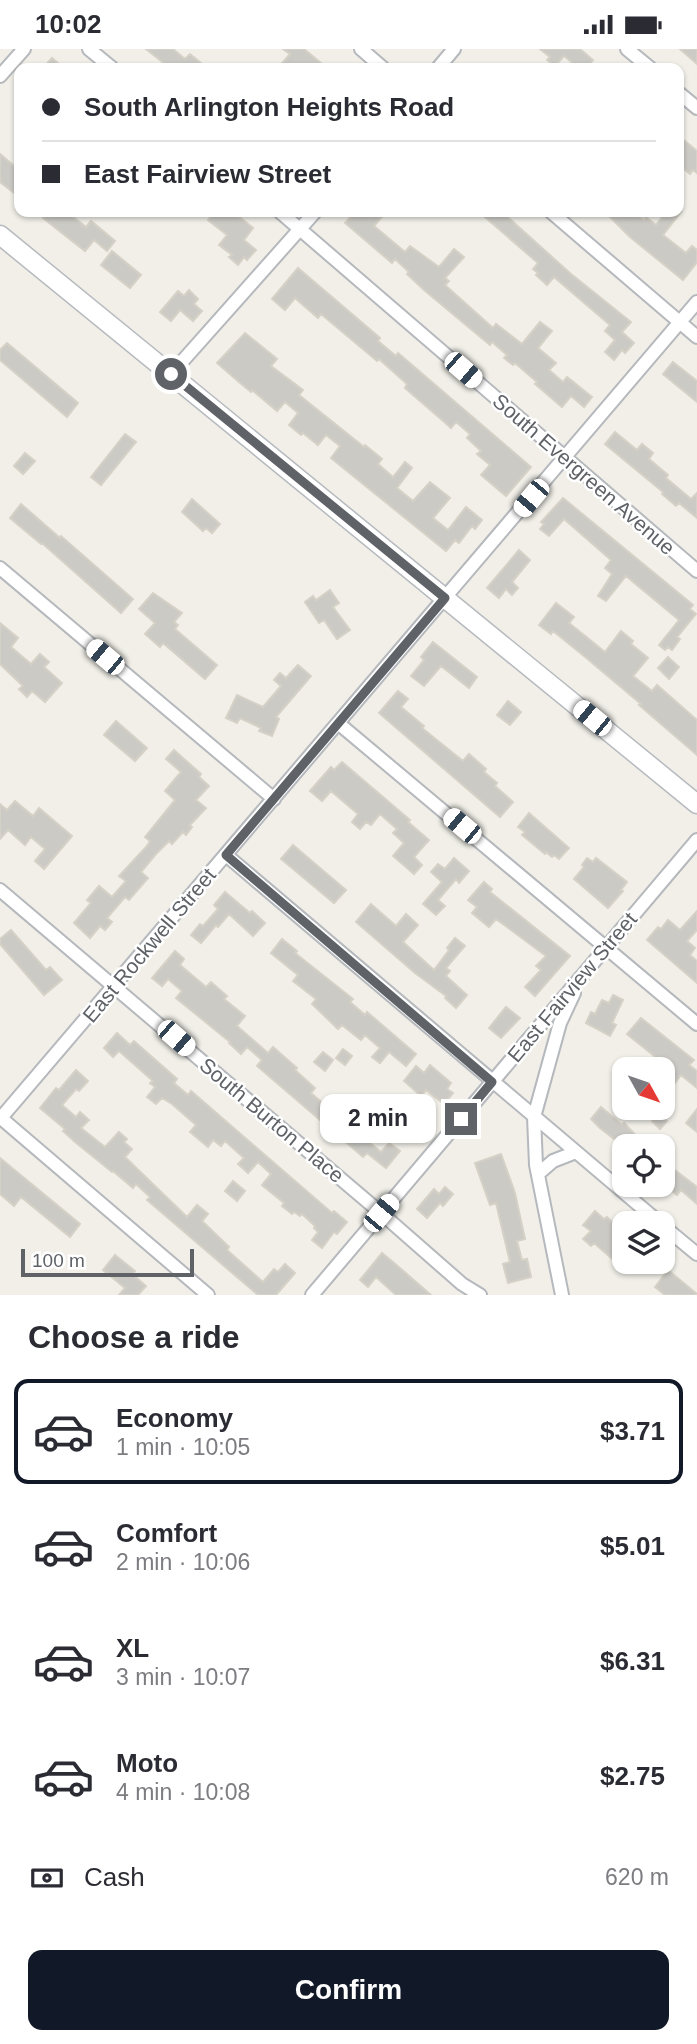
<!DOCTYPE html>
<html lang="en">
<head>
<meta charset="utf-8">
<style>
  :root { --surface:#fff; --page:#f2f2f3; --text:#2b2b33; --muted:#7c7c81; --line:#e1e1e2; --accent:#111827 }
  body { margin:0; font-family:Helvetica,sans-serif; background:var(--page); color:var(--text); height:100vh; display:flex; flex-direction:column; font-size:26px; white-space:nowrap }
  * { box-sizing:border-box; margin:0 }
  p { font-size:23px; color:var(--muted) }
  .icon { flex:none; width:38px; height:38px; fill:none; stroke:currentColor; stroke-width:2; stroke-linecap:round; stroke-linejoin:round }
  .map { position:relative; height:1246px; overflow:hidden }
  .side { display:flex; flex-direction:column; background:var(--surface); flex:1 }
  .side>* { flex:none }
  .banner { position:absolute; left:14px; top:14px; width:670px; height:154px; border-radius:14px; box-shadow:0 2px 5px #0004; display:grid; align-content:center; height:154px; padding:0 28px; background:var(--surface) }
  .needle { width:46px; rotate:130deg }
  .tools { position:absolute; left:612px; top:1008px; display:grid; gap:14px }
  .tools a { display:grid; place-items:center; width:63px; height:63px; border-radius:14px; background:var(--surface); box-shadow:0 2px 5px #0004; font-size:35px }
  .scale { position:absolute; left:21px; bottom:18px; width:173px; box-sizing:border-box; padding-left:7px; border:4px solid #5f6368; border-top:0; font-size:19px; line-height:24px; white-space:nowrap; color:#5f6368; -webkit-text-stroke:5px #fff; paint-order:stroke }
  .end { position:absolute; width:32px; height:32px; margin:-16px; border:9px solid #5f6368; background:#fff; box-shadow:0 0 0 4px #fff }
  .from { border-radius:50% }
  .bubble { position:absolute; height:49px; border-radius:14px; background:var(--surface); box-shadow:0 2px 5px #0004; font-size:23px; font-weight:700; line-height:49px; text-align:center }
  .car { position:absolute; width:21px; height:42px; margin:-21px -10px; border-radius:9px; box-shadow:0 0 5px 2px #0007; background:linear-gradient(#fff 24%,#345 0 40%,#fff 0 76%,#345 0 86%,#fff 0) }
  .banner b { display:flex; align-items:center; gap:24px; height:66px; font-size:26px }
  .banner b+b { border-top:2px solid var(--line) }
  .banner i { width:18px; height:18px; background:var(--text) }
  ul { padding:0; list-style:none }
  li { display:flex; align-items:center; gap:21px; height:105px; margin:0 14px 10px; padding:0 14px; border:4px solid transparent; border-radius:14px }
  li div { flex:1 }
  li b { display:block; font-size:26px }
  li em { font-style:normal; font-weight:700 }
  li.current { border-color:var(--accent) }
  li>.icon { width:63px; height:63px; stroke-width:1.5 }
  h2 { padding:0 28px; font-size:32px; line-height:84px }
  .pay { display:flex; align-items:center; gap:18px; height:77px; padding:0 28px; font-size:26px }
  .pay p { margin-inline-start:auto }
  .action { display:flex; gap:14px; margin-top:auto; padding:14px 28px }
  .action a { flex:1; height:80px; border-radius:14px; background:var(--accent); color:#fff; font-size:28px; font-weight:700; line-height:80px; text-align:center }
  .status { display:flex; justify-content:space-between; align-items:center; height:49px; padding:0 35px; background:var(--surface); direction:ltr }
  .status svg { height:19px; fill:currentColor }
  .map>svg:first-child { display:block }
</style>
</head>
<body>
<div class="status"><b>10:02</b><svg viewBox="0 0 49 12"><path d="M0 12V9h3v3zM5 12V6h3v6zM10 12V3h3v9zM15 12V0h3v12zM26 1h20v11H26zM47 4h2v5h-2z"/></svg></div>
<div class="map">
<svg width="697" height="1246" viewBox="0 0 697 1246">
  <rect width="100%" height="100%" fill="#f1efe8"/>
  <path fill="#cccac5" stroke="#d6d1c6" stroke-width="2" d="M146,0H173L185,10L190,5L207,19H170Z
    M283,0H304L327,19H278L290,5Z
    M540,0H580L593,11L586,19H579L564,7L555,17L547,11L550,8Z
    M680,0H697V15Z
    M52,9L64,19H43Z
    M679,87L697,102V124L693,121L690,125L679,116Z
    M0,105L19,121V148L0,133Z
    M48,163H67L86,178L91,172L115,192L107,202L94,191L85,202L43,169Z
    M215,163H233L253,179L244,191L256,201L247,211L244,208L238,216L229,208L232,206L219,196L227,186L208,171Z
    M355,163H386L374,177L405,203L410,197L439,218L454,200L464,208L445,229L449,232L445,236L493,279L496,275L522,295L540,273L552,282L538,299L556,314L549,321L563,333L567,328L592,348L584,358L571,347L562,358L535,335L537,333L515,314L513,316L504,309L507,306L492,293L490,296L424,241L407,225L409,223L395,210L392,214L345,174Z
    M479,163H502L571,225L631,273L622,283L634,294L625,304L622,301L614,311L605,303L615,291L605,282L610,276L554,228L547,236L536,226L538,224L533,220L538,214Z
    M605,163H634L644,171L646,168L656,176L666,163H681L663,186L686,204L692,197L697,201V213L683,231L630,188Z
    M112,202L141,226L130,239L101,216Z
    M298,219L380,289L378,292L396,307L398,304L531,418L506,447L481,426L490,416L477,405L481,402L467,389L470,385L456,373L451,379L442,371L405,339L407,335L379,310L377,312L321,265L318,269L295,249L285,261L272,250Z
    M189,241L198,250L194,255L202,262L193,272L180,261L171,272L160,263L178,242L184,247Z
    M245,284L277,310L271,317L303,341L299,346L364,398L365,396L382,410L378,415L393,428L405,413L412,419L397,439L413,452L430,433L450,449L433,469L448,481L466,458L482,471L475,480L472,477L459,494L455,491L446,502L331,409L340,397L326,386L318,396L303,384L301,386L289,376L298,364L285,353L277,362L252,341L251,343L239,333L217,314Z
    M7,294L78,354L67,368L0,311V301Z
    M673,313L697,332V353L663,325Z
    M615,383L637,401L642,395L653,404L649,410L668,426L666,429L691,450L697,444V469L679,454L676,457L662,445L663,443L605,395Z
    M125,385L136,393L101,436L91,428Z
    M25,404L35,412L23,425L14,417Z
    M563,449L693,556L690,560L696,565L677,588L680,590L672,601L668,598L665,601L659,596L679,571L626,527L606,552L598,547L612,525L605,519L611,511L564,470L549,487L540,480L544,475L541,473Z
    M192,450L220,475L212,484L206,479L203,482L182,463Z
    M21,455L60,489L61,487L133,550L121,564L42,494L41,495L10,469Z
    M519,501L530,511L512,533L518,539L512,546L506,540L499,549L487,539Z
    M330,541L339,554L333,558L350,581L337,590L324,571L319,574L305,553L313,547L316,551Z
    M153,544L182,564L174,573L178,576L175,580L217,616L205,630L163,594L160,598L145,585L155,574L139,560Z
    M556,554L574,568L569,574L605,603L621,582L633,592L631,595L648,609L633,627L652,642L657,636L697,671V706L639,656L641,655L584,607L553,582L551,585L539,576Z
    M0,574L18,589L11,598L31,615L40,605L49,613L44,618L62,634L45,653L32,642L27,648L19,640L23,637L0,615Z
    M433,593L477,628L469,639L441,617L424,637L411,627L424,611L421,608Z
    M668,608L679,618L669,630L658,619Z
    M298,616L311,627L276,668L279,670L272,687L259,682L261,679L240,669L237,674L226,669L237,646L263,658L281,637L274,631L280,624L286,629Z
    M398,642L408,650L401,658L424,677L422,679L463,712L469,705L486,720L484,723L497,734L495,737L513,753L500,768L379,664Z
    M508,652L521,663L510,676L497,666Z
    M116,672L147,699L135,712L104,686Z
    M174,701L201,725L199,728L209,737L196,751L206,759L190,776L192,778L186,786L183,783L172,795L169,792L156,805L141,823L148,829L129,851L125,848L107,869L112,873L105,881L100,877L90,889L74,874L91,854L87,851L99,837L112,848L126,832L119,827L147,797L150,792L145,788L175,751L165,742L181,723L166,710Z
    M342,713L410,771L408,773L429,791L414,808L422,816L414,825L393,807L404,794L393,784L397,780L380,765L371,776L366,773L360,780L352,773L358,765L331,742L322,752L310,742L331,718L334,721Z
    M15,752L33,767L39,759L72,787L44,820L35,812L45,800L31,788L25,796L8,781L0,790V755L7,761Z
    M529,764L569,799L559,810L554,806L552,808L546,803L545,805L522,786L525,783L518,778Z
    M293,796L346,841L334,854L281,810Z
    M454,809L469,822L459,834L456,830L438,851L445,857L436,866L423,855L442,833L431,823L438,815L445,820Z
    M587,809L593,813L596,809L627,833L621,841L623,842L608,859L574,830L584,818L582,816Z
    M484,833L492,840L490,843L570,907L535,947L525,938L541,921L536,917L546,907L496,870L489,878L472,864L477,858L468,851Z
    M225,843L250,864L252,862L265,874L253,887L229,865L218,878L216,876L201,894L191,886L200,875L203,877L218,860L214,856Z
    M371,855L396,877L406,865L418,876L403,893L434,921L449,901L447,899L455,889L465,897L446,919L450,922L446,927L467,946L456,959L445,949L446,947L415,924L356,873Z
    M697,862V881L687,892L695,899L690,906L697,912V934L647,891L658,878L661,880L668,871L680,881Z
    M11,881L46,921L50,918L62,931L44,946L0,895V890Z
    M282,890L297,902L295,904L353,950L350,953L365,966L367,963L416,1005L406,1017L389,1003L380,1014L372,1008L380,999L365,986L361,991L342,976L338,980L312,955L316,950L293,932L298,926L271,904Z
    M175,902L184,910L180,916L206,938L211,933L227,947L224,950L245,967L237,977L268,1004L273,998L297,1019L295,1021L315,1039L311,1044L341,1070L351,1057L360,1064L354,1071L358,1075L356,1078L368,1087L365,1090L381,1103L389,1094L400,1102L386,1119L367,1104L363,1108L257,1017L262,1011L247,998L241,1005L229,994L230,993L176,949L182,942L168,930L162,937L152,929Z
    M613,946L623,951L612,974L616,976L610,987L586,974L591,963L595,965L602,951L609,954Z
    M506,958L520,969L501,989L489,979Z
    M641,969L694,1011L689,1016L697,1022V1039L681,1026L675,1034L663,1024L668,1018L627,985Z
    M117,984L130,996L134,992L177,1030L174,1034L188,1046L191,1042L332,1164L334,1162L347,1173L337,1185L334,1183L322,1199L312,1191L318,1183L314,1179L315,1177L302,1165L300,1167L294,1163L292,1165L282,1157L284,1154L262,1136L271,1125L258,1113L248,1124L238,1115L244,1109L225,1092L221,1097L213,1091L208,1098L190,1083L196,1076L172,1055L162,1049L156,1055L147,1048L155,1038L150,1034L153,1032L119,1002L113,1008L104,999Z
    M343,1000L352,1007L345,1016L336,1009Z
    M323,1003L333,1011L325,1022L314,1013Z
    M430,1016L451,1034L447,1040L453,1044L444,1055L426,1041L421,1047L404,1032L416,1017L424,1024Z
    M76,1021L88,1032L79,1042L76,1040L62,1056L76,1068L80,1063L89,1071L81,1079L105,1098L119,1083L127,1090L124,1093L132,1100L125,1108L187,1168L197,1156L208,1165L202,1172L229,1198L227,1201L263,1233L274,1220L278,1223L285,1215L295,1224L276,1246H258L147,1151L150,1148L136,1135L133,1139L113,1122L112,1123L75,1093L63,1082L65,1080L40,1059L56,1039L59,1041Z
    M601,1058L622,1076L624,1074L646,1097H623L600,1079L591,1070Z
    M697,1060V1083L686,1074Z
    M659,1065L667,1072L660,1080L652,1072Z
    M501,1105L515,1144L525,1190L517,1192L522,1211L527,1210L531,1228L508,1234L503,1215L510,1213L496,1154L490,1156L475,1114Z
    M0,1109L80,1175L70,1188L21,1148L14,1157L0,1145Z
    M663,1112L697,1138V1155L681,1141L677,1146L667,1138L669,1137L663,1133Z
    M233,1132L245,1142L237,1152L225,1142Z
    M445,1138L453,1145L443,1157L440,1154L427,1169L417,1160L434,1140L439,1145Z
    M595,1162L604,1170L607,1168L620,1180L615,1186L625,1194V1221L594,1194L591,1197L583,1190L591,1182L583,1176Z
    M382,1204L393,1213L431,1246H396L376,1228L368,1238L360,1231Z
    M115,1206L135,1222L132,1225L146,1237L138,1246H119L125,1239L103,1221Z
    M668,1221L697,1245V1246H665L655,1238Z"/>
  <g fill="none" stroke-linecap="round" stroke-linejoin="round">
    <g stroke="#b5b8bc" stroke-width="16">
      <path id="street" d="M89,0L112,19
        M361,0L383,19
        M627,0L650,19
        M438,19L454,0
        M0,27L24,0
        M679,44L697,59
        M280,163L697,522
        M551,163L697,288
        M171,325L315,163
        M0,519L274,750
        M338,674L697,975
        M226,806L660,1174
        M0,841L381,1164L462,1235L480,1246
        M1,1069L208,1246
        M0,1070L697,253
        M538,1125L553,1112L576,1103
        M663,1177L697,1205
        M312,1246L697,791
        M562,1246L536,1116L534,1068L560,974L574,944"/>
    </g>
    <g stroke="#b6babf" stroke-width="21">
      <path id="secondary" d="M0,186L697,755"/>
    </g>
    <use href="#street" stroke="#fff" stroke-width="12"/>
    <use href="#secondary" stroke="#fff" stroke-width="18"/>
  </g>
  <g fill="none" stroke-linecap="round" stroke-linejoin="round">
    <path stroke="#5f6368" stroke-width="9" d="M171,325L445,549L226,806L492,1033L461,1070"/>
  </g>
  <g text-anchor="middle" dominant-baseline="central" stroke-width="5" stroke-linejoin="round" paint-order="stroke">
    <g font-size="21" fill="#5f6368" stroke="#fff">
      <text transform="translate(584 425) rotate(41)">South Evergreen Avenue</text>
      <text transform="translate(149 896) rotate(-50)">East Rockwell Street</text>
      <text transform="translate(572 938) rotate(-50)">East Fairview Street</text>
      <text transform="translate(272 1071) rotate(40)">South Burton Place</text>
    </g>
  </g>
</svg>
<div class="tools">
<a><svg class="needle" viewBox="-14 -14 28 28"><path d="M0-13l5 13h-10z" fill="#e53935"/><path d="M0 13l5-13h-10z" fill="#7c7c81"/></svg></a>
<a><svg class="icon" aria-label="locate" viewBox="0 0 24 24"><circle cx="12" cy="12" r="6"/><path d="M12 2v4M12 18v4M2 12h4M18 12h4"/></svg></a>
<a><svg class="icon" aria-label="layers" viewBox="0 0 24 24"><path d="M12 4l9 5-9 5-9-5zM3 14l9 5 9-5"/></svg></a>
</div>
<div class="scale">100 m</div>
<i class="end from" style="left:171px;top:325px"></i>
<i class="end" style="left:461px;top:1070px"></i>
<div class="bubble" style="left:320px;top:1045px;width:116px">2 min</div>
<i class="car" style="left:463px;top:321px;rotate:131deg"></i>
<i class="car" style="left:531px;top:449px;rotate:220deg"></i>
<i class="car" style="left:105px;top:608px;rotate:310deg"></i>
<i class="car" style="left:592px;top:669px;rotate:309deg"></i>
<i class="car" style="left:462px;top:777px;rotate:310deg"></i>
<i class="car" style="left:176px;top:989px;rotate:131deg"></i>
<i class="car" style="left:381px;top:1164px;rotate:40deg"></i>
<div class="banner">
<b><i class="from"></i>South Arlington Heights Road</b>
<b><i></i>East Fairview Street</b>
</div>
</div>
<section class="side">
<h2>Choose a ride</h2>
<ul>
<li class="current"><svg class="icon" aria-label="car" viewBox="0 0 24 24"><path d="M5 17H2v-5l4-1 3-4h7l3 4 3 1v5h-3M9 17h6M6 11h13"/><circle cx="7" cy="17" r="2"/><circle cx="17" cy="17" r="2"/></svg><div><b>Economy</b><p>1 min · 10:05</p></div><em>$3.71</em></li>
<li><svg class="icon" aria-label="car" viewBox="0 0 24 24"><path d="M5 17H2v-5l4-1 3-4h7l3 4 3 1v5h-3M9 17h6M6 11h13"/><circle cx="7" cy="17" r="2"/><circle cx="17" cy="17" r="2"/></svg><div><b>Comfort</b><p>2 min · 10:06</p></div><em>$5.01</em></li>
<li><svg class="icon" aria-label="car" viewBox="0 0 24 24"><path d="M5 17H2v-5l4-1 3-4h7l3 4 3 1v5h-3M9 17h6M6 11h13"/><circle cx="7" cy="17" r="2"/><circle cx="17" cy="17" r="2"/></svg><div><b>XL</b><p>3 min · 10:07</p></div><em>$6.31</em></li>
<li><svg class="icon" aria-label="car" viewBox="0 0 24 24"><path d="M5 17H2v-5l4-1 3-4h7l3 4 3 1v5h-3M9 17h6M6 11h13"/><circle cx="7" cy="17" r="2"/><circle cx="17" cy="17" r="2"/></svg><div><b>Moto</b><p>4 min · 10:08</p></div><em>$2.75</em></li>
</ul>
<div class="pay"><svg class="icon" aria-label="cash" viewBox="0 0 24 24"><path d="M3 7h18v10H3z"/><circle cx="12" cy="12" r="2"/></svg>Cash<p>620 m</p></div>
<div class="action"><a>Confirm</a></div>
</section>
</body>
</html>
